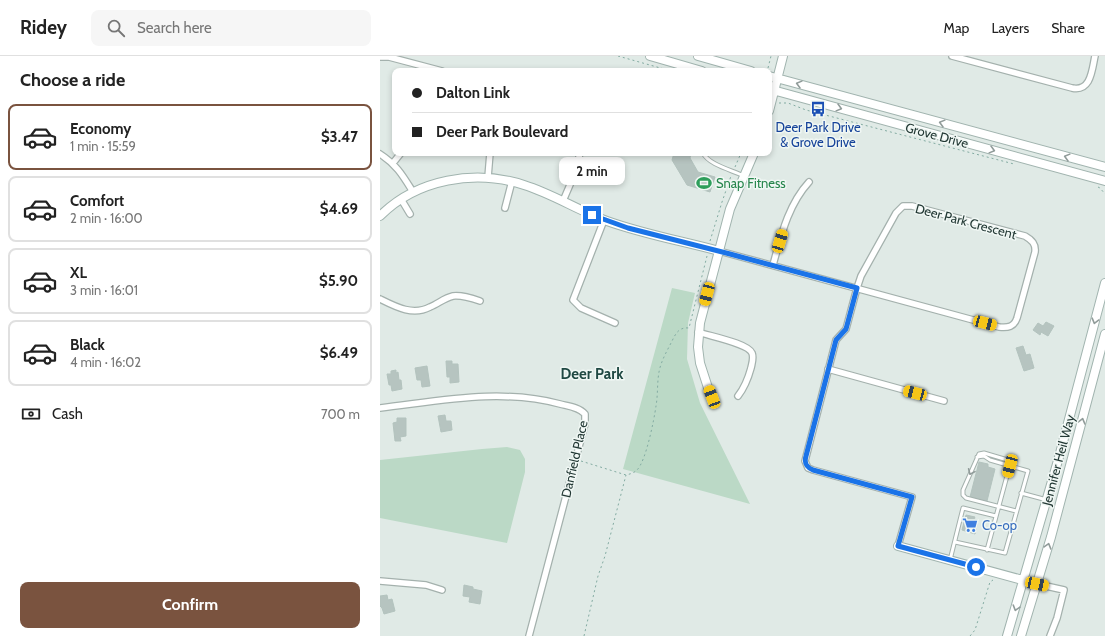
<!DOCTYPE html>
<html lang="en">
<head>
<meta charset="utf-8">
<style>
  :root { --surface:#fff; --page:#f6f6f6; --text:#222; --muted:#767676; --line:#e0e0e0; --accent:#7a533f }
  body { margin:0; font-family:Cabin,sans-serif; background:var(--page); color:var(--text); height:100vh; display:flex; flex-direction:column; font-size:15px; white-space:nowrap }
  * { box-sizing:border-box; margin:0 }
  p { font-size:13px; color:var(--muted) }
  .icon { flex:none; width:22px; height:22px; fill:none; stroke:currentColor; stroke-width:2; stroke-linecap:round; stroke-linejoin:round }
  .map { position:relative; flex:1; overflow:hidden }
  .panel { display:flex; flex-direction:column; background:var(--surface); width:380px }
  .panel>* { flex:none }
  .banner { position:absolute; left:12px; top:12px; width:380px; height:88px; border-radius:8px; box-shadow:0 2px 6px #0003; display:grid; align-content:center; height:88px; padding:0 20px; background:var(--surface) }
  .end { position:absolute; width:18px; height:18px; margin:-9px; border:5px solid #1a73e8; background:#fff; box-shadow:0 0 0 2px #fff }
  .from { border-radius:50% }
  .bubble { position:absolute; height:28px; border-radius:8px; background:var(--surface); box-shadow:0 2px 6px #0003; font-size:13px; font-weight:700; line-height:28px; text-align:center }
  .car { position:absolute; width:12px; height:24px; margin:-12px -6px; border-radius:5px; box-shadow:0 0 3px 1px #0007; background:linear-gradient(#f5c518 24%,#345 0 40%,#f5c518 0 76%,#345 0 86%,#f5c518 0) }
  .banner b { display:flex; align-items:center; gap:14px; height:38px; font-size:15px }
  .banner b+b { border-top:1px solid var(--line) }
  .banner i { width:10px; height:10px; background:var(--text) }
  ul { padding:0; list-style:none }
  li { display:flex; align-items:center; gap:12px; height:66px; margin:0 8px 6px; padding:0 12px; border:2px solid var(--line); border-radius:8px }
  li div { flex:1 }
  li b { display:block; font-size:15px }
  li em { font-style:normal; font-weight:700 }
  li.current { border-color:var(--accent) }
  li>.icon { width:36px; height:36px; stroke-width:1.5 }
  h2 { padding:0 20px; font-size:18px; line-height:48px }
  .pay { display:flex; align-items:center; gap:10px; height:44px; padding:0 20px; font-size:15px }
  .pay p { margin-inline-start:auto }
  .cta { display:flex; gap:8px; margin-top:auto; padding:8px 20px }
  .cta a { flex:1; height:46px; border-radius:8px; background:var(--accent); color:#fff; font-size:16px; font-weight:700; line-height:46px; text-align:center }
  header { display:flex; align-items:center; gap:24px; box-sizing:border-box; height:56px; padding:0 20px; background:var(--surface); border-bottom:1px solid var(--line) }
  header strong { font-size:19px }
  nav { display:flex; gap:22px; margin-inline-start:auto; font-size:14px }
  .search { width:280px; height:36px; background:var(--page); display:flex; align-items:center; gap:10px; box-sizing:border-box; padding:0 14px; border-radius:8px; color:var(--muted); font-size:15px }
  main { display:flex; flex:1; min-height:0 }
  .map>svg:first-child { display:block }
</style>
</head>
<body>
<header>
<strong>Ridey</strong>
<div class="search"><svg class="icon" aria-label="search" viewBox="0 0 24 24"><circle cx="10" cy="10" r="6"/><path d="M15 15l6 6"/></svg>Search here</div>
<nav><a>Map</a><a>Layers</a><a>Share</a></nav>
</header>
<main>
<section class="panel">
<h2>Choose a ride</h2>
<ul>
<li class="current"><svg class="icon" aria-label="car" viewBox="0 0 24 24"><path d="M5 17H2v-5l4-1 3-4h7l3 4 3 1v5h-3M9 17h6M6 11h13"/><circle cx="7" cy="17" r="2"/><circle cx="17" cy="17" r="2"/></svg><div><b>Economy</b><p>1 min · 15:59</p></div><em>$3.47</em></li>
<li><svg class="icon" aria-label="car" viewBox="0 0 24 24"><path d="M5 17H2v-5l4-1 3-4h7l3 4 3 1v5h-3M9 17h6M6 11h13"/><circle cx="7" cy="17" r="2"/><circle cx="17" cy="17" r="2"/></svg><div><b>Comfort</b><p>2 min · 16:00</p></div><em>$4.69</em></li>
<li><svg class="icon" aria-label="car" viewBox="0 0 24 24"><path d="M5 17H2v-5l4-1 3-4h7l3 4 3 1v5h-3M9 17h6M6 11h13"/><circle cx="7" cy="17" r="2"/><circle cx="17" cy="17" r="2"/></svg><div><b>XL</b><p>3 min · 16:01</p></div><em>$5.90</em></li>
<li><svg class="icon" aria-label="car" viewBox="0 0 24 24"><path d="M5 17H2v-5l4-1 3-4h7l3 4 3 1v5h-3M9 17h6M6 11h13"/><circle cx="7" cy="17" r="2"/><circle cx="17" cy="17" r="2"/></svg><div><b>Black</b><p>4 min · 16:02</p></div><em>$6.49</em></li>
</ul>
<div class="pay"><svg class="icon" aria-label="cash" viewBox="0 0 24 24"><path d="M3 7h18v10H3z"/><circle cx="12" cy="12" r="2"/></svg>Cash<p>700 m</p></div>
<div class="cta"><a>Confirm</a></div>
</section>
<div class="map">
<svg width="725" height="580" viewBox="0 0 725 580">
  <rect width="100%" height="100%" fill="#e0eae6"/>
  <path fill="#bbd9c6" d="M292,232L315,237L308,267L307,303L320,347L370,448L243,413Z
    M127,391L140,394L145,403V416L127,487L0,462V404L102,393Z"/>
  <path fill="#b6c4c0" stroke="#b3c3be" d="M294,97H311L310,102L318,116L335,121L330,136L307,129L292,104Z
    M666,266L674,270L668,280L661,276L660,279L653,274L658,267L663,270Z
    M643,290L646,299L650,298L654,312L644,315L636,292Z
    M66,305H72V308H78L79,326L70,327V321H67Z
    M47,310L50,330L42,331L41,324H37L35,312Z
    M16,314V317L18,316L19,324H21L22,333L12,335L11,329H9L7,318H11V315Z
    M65,359L66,365H71L72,374L61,376L58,360Z
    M17,362H26V380L20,381L21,385H15L13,367L17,366Z
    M599,406L608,408V411L615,413L607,445L590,441Z
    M586,459L595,461L594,463L598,464L595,478L582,474Z
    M84,529L93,531V533L102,535L100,548L89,546L90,541L83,540Z
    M7,539L8,544L12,543L15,555L4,558L2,552L0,550V540Z"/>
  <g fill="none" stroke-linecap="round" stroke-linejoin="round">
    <g stroke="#a4b1ad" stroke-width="5">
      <path id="lane" d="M323,97C329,109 352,114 364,120
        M641,437L667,444
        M575,486L625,497L648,415L610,404L604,400L597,401
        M607,494L631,405L604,397L599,398L583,434V439L586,442L636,455
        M570,504L583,452L616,460"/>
    </g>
    <g stroke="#a4b1ad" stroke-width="8">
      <path id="street" d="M572,0L692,32C711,36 712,14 715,0
        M0,1H9L62,15
        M0,98C17,109 23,120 33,136
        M13,107L21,97
        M108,121L110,97
        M21,143L30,158
        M183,145L195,117L200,97
        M125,152L132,125
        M224,164L193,244L201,252L235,267
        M339,195L619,271C628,272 634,271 637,262L655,196C656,188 652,184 645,180L532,150H523L516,157L481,220L477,232L466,273L456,284L425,405L428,412L433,414L532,441L518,490
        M393,209C401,180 408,149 429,126
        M0,243C16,251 33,260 50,251C58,248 64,242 73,240C82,239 91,242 100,245
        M318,276C329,280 368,287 372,297C374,302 372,307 371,312C368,323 365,331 358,340
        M448,313L564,345
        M0,352C60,345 120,332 180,348C188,350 199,351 205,358V368L149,580
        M0,525L46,529L62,534
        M657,528L684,534L677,562L670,580"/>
    </g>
    <g stroke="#a1b4af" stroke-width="10">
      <path id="secondary" d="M270,0L322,15
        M318,0L371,15
        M389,20L725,111
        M389,33L725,125
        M389,55L403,0
        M0,160C37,123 95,113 144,129C173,138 199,155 227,165C263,178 302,185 339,195
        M331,341L320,307L318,291L320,267L350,153L374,97
        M518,490L657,528
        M627,580L679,401L725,227
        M641,580L671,481L725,278"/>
    </g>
    <path stroke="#83aba2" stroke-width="1" stroke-dasharray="2 3" stroke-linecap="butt" d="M238,0L291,15
      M388,12L391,0
      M399,47H408L426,54L634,108
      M355,111L361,97
      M718,131L720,132L725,138
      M330,185L342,146L351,120
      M201,405L246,419C250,418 254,417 257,414C266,405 274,364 276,350C278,339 277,327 279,316C281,305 287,295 292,285C296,277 299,271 309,272L327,200
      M204,580L218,520L225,500L246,419
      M590,580L595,574L610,526L613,524"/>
    <use href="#lane" stroke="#fff" stroke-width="3"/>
    <use href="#street" stroke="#fff" stroke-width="5.5"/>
    <use href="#secondary" stroke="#fff" stroke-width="8"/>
  </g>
  <defs><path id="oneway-chevron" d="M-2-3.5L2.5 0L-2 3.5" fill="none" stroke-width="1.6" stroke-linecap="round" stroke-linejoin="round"/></defs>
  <g stroke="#919c9a">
    <use href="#oneway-chevron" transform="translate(419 28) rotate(-165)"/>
    <use href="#oneway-chevron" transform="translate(459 52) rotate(15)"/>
    <use href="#oneway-chevron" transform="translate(562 67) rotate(-165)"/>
    <use href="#oneway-chevron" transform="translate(612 94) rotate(15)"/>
    <use href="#oneway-chevron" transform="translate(687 101) rotate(-165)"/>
    <use href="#oneway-chevron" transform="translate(715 265) rotate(105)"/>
    <use href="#oneway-chevron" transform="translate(702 365) rotate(-75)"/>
    <use href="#oneway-chevron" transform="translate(591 416) rotate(114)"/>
    <use href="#oneway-chevron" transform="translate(668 490) rotate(-74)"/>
    <use href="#oneway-chevron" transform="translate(636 552) rotate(107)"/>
  </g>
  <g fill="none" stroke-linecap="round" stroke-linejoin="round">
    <path stroke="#1a73e8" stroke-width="5" d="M212,159L248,172L350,198L477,232L466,273L456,284L426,400C424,407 426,411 433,414L532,441L518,490L596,511"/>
  </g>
  <defs>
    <g id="bus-bare" transform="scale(1.2)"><path d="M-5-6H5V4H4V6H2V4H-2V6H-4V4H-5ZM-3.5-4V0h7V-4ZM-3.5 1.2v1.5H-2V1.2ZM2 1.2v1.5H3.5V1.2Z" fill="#1a4fb4" stroke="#f0f7f4" stroke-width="2.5" paint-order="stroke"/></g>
    <g id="stadium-bare" transform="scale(1.2)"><path d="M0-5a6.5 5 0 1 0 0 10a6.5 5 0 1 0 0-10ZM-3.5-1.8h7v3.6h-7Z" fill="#2e9e5b" stroke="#f0f7f4" stroke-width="2.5" paint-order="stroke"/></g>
    <g id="supermarket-bare" transform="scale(1.2)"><path d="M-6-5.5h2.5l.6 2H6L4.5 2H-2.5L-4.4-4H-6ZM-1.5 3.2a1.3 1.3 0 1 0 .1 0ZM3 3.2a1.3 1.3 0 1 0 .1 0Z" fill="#3f7fe0" stroke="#f0f7f4" stroke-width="2.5" paint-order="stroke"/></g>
  </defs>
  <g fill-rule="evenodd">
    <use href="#bus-bare" x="438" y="53"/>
    <use href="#stadium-bare" x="324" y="127"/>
    <use href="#supermarket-bare" x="590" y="469"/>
  </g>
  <g text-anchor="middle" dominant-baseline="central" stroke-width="3" stroke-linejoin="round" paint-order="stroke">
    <g font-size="13" fill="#164399" stroke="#f0f7f4">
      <text x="438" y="71">Deer Park Drive<tspan x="438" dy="15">&amp; Grove Drive</tspan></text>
    </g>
    <g font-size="13" fill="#233935" stroke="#f0f7f4">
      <text transform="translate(557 79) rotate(15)">Grove Drive</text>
      <text transform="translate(586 165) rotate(15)">Deer Park Crescent</text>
      <text transform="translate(194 403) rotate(-77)">Danfield Place</text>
      <text transform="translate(678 404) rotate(-75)">Jennifer Heil Way</text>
    </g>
    <g font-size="13" fill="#27864d" stroke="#f0f7f4" text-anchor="start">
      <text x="336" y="127">Snap Fitness</text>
    </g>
    <g font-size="13" fill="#366cbe" stroke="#f0f7f4" text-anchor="start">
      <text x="602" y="469">Co-op</text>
    </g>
    <g font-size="15" font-weight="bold" fill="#204943" stroke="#f0f7f4">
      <text x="212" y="318">Deer Park</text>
    </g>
  </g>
</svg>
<i class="end from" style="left:596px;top:511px"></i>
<i class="end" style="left:212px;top:159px"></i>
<div class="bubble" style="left:179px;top:101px;width:66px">2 min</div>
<i class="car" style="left:400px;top:185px;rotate:17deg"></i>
<i class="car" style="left:327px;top:238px;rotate:195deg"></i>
<i class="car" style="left:605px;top:267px;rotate:105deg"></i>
<i class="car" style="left:535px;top:337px;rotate:285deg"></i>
<i class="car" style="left:332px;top:341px;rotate:339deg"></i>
<i class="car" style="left:630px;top:410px;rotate:195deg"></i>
<i class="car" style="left:657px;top:528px;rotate:102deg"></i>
<div class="banner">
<b><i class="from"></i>Dalton Link</b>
<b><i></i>Deer Park Boulevard</b>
</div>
</div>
</main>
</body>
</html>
